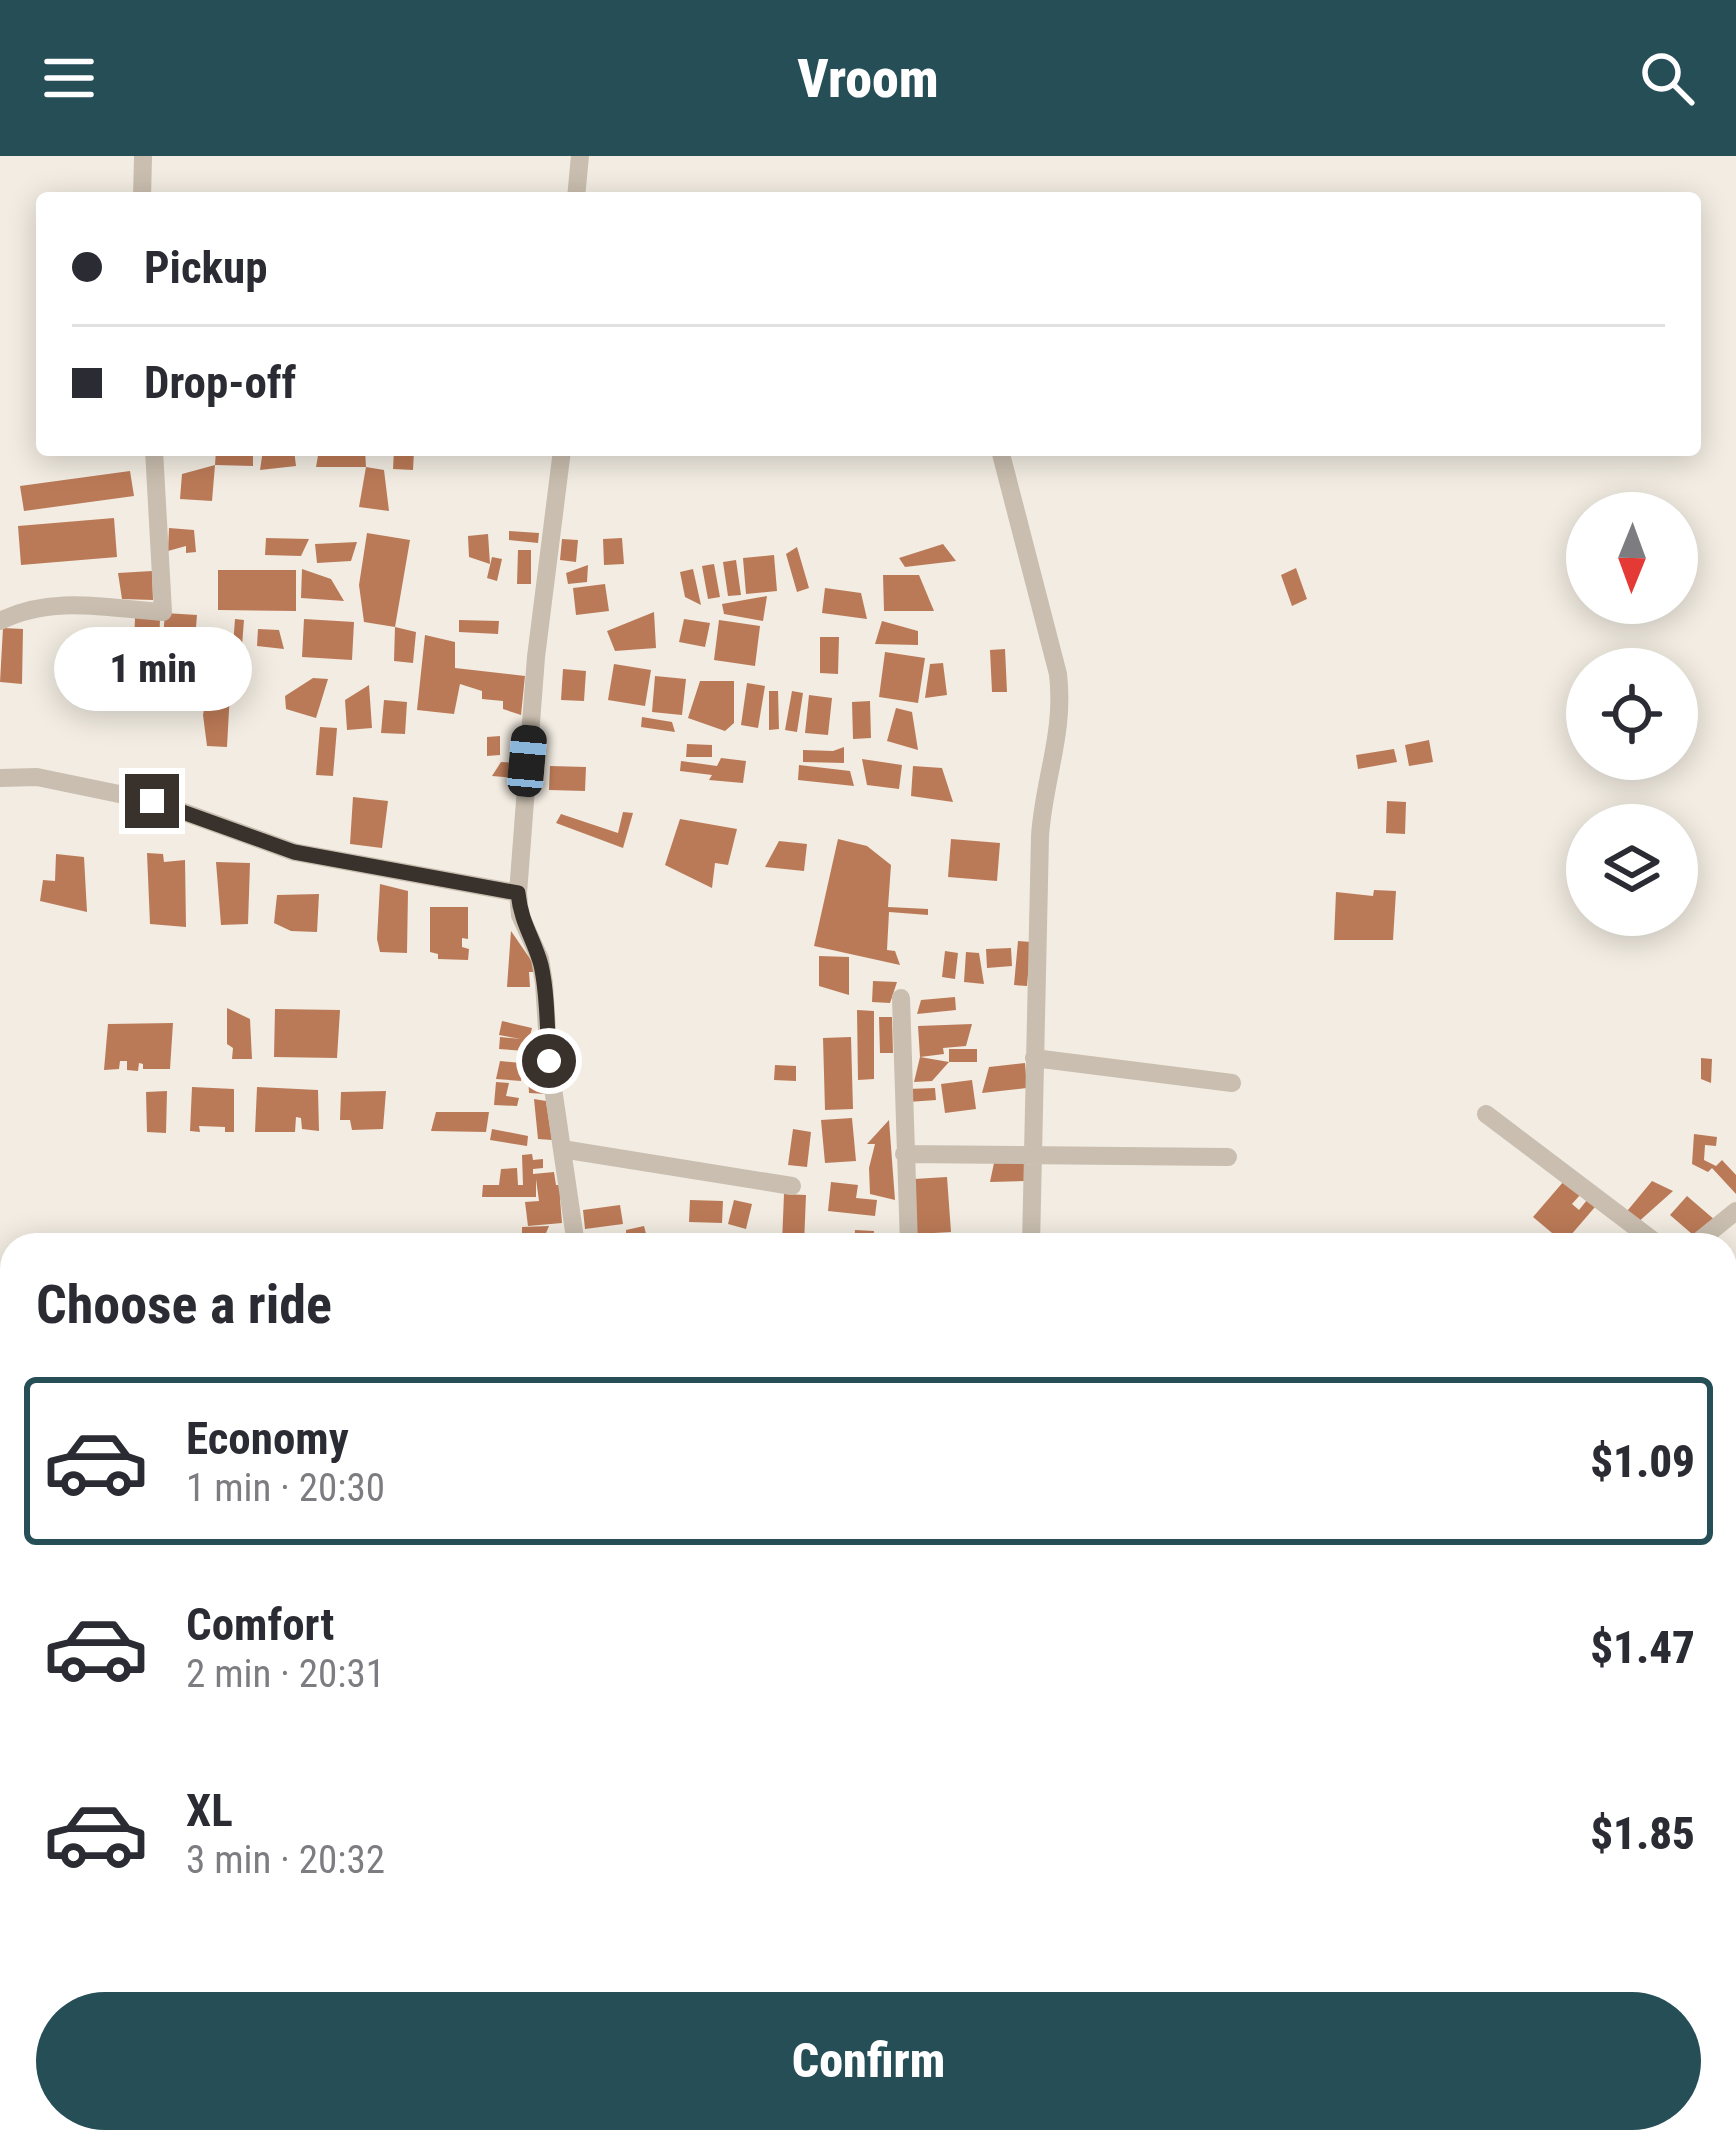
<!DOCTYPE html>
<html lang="en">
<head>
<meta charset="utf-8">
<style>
  :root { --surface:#fff; --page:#f7f7f7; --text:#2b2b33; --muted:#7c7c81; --line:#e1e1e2; --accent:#254e57 }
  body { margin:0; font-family:"Roboto Condensed",sans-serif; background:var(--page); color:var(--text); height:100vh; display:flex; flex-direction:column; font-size:45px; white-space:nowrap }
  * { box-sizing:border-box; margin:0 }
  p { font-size:39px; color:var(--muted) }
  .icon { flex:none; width:66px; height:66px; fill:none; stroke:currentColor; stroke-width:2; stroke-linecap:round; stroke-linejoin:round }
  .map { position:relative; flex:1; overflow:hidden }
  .panel { position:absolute; left:0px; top:1077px; width:1737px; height:921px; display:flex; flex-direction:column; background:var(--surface); border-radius:36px 36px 0 0; box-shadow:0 6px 30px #0003 }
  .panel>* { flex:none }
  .hud { position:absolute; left:36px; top:36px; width:1665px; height:264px; border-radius:12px; box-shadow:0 6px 30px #0003; display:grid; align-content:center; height:264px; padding:0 36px; background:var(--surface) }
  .needle { width:78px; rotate:181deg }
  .fabs { position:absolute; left:1566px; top:336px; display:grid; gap:24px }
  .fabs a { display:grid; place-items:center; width:132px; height:132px; border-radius:50%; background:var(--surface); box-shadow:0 6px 30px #0003; font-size:60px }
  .end { position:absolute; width:54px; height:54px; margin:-27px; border:15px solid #39312c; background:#fff; box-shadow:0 0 0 6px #fff }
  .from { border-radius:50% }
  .bubble { position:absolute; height:84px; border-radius:42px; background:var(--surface); box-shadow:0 6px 30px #0003; font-size:39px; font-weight:800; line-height:84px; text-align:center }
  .car { position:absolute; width:36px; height:72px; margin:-36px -18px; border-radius:15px; box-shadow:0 0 9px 3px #0007; background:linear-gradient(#222 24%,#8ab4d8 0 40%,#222 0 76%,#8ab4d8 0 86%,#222 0) }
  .hud b { display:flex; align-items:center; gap:42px; height:114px; font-size:45px }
  .hud b+b { border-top:3px solid var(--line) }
  .hud i { width:30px; height:30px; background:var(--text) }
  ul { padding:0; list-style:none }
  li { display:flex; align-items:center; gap:36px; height:168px; margin:0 24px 18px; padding:0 12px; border:6px solid transparent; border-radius:12px }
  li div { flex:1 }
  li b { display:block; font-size:45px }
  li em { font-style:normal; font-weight:800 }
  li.current { border-color:var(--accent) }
  li>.icon { width:108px; height:108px; stroke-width:1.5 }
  h2 { padding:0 36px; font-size:54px; line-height:144px }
  .primary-button { display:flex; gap:24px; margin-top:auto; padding:24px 36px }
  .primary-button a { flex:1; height:138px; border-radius:72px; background:var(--accent); color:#fff; font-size:48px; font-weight:800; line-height:138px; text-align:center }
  header { display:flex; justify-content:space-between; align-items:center; height:156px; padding:0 36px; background:var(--accent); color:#fff; font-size:54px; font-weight:800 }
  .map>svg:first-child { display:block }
</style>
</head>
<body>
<header><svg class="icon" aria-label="menu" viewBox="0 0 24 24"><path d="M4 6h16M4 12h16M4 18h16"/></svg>Vroom<svg class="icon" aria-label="search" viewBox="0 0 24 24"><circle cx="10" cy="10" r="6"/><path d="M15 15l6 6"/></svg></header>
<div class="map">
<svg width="1736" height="1997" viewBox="0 0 1736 1997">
  <rect width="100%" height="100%" fill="#f2ece2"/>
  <path fill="#bb7a57" d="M216,294H253V310L215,309Z
    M263,294H294L296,310L260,314Z
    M319,294H365L366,311H316Z
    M394,294H414L413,314L393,313Z
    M215,309L212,345L180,343L182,318Z
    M366,311L384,314L389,355L359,351Z
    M130,315L134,340L24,355L20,330Z
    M114,362L117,401L21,409L18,370Z
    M169,372L194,374L196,396L186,397V390L168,395Z
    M509,375L539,377L538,387L509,384Z
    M367,377L410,384L395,471L364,466L359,429Z
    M488,378L490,408L469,401L468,380Z
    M266,382L309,383L301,400L265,399Z
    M622,382L624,408L604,409L603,383Z
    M562,383L578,384L576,406L560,404Z
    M357,386L351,405L317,407L315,388Z
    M943,388L956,405L905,411L899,402Z
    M797,391L809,432L797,436L786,398Z
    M518,394H531V428H517Z
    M774,399L777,435L746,438L743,402Z
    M492,401L502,403L497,425L487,422Z
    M736,404L741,439L728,440L723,406Z
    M714,408L720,441L708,443L702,410Z
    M588,409L587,426L568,428L566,417Z
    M1296,412L1307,443L1292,450L1281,419Z
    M302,413L331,423L344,445L301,442Z
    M693,413L701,449L685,441L680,416Z
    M218,414H296V455L218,454Z
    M152,415L153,444L122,443L118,417Z
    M883,419H919L934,455H884Z
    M605,428L609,455L576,459L573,432Z
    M825,432L861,437L867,463L822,457Z
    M767,440L763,465L724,458L722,448Z
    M654,456L656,492L615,495L607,475Z
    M165,457L197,459L194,495L162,493Z
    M135,462L160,463L159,488L134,487Z
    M235,463L244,464L241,502L233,490Z
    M304,463L354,466L352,504L302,501Z
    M684,463L710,467L705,491L679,486Z
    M459,464L499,465L498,478L459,476Z
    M719,464L760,470L755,510L714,504Z
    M882,465L918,475V489L875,488Z
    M395,471L416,476L413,507L394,505Z
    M3,472L23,473L22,528L0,526Z
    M258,473L279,474L284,493L257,490Z
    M425,479L455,486V512L525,520L521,559L503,553V545L482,543V535L460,528L454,558L417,554Z
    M820,481H839L838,518L820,517Z
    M206,492L227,495L222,507L215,506V512L223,514L221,528L211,532L230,536L227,591L207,590L203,559L207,538Z
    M1005,493L1007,536H992L990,494Z
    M885,496L925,502L918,547L879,541Z
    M91,501L113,504L108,540L87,537Z
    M943,507L947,539L925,542L930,508Z
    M614,508L651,514L645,550L608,544Z
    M563,513L586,515L584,545L561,544Z
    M175,517V543L136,534L132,521Z
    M655,520L686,523L682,559L652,556Z
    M313,522L328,523L316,562L286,553L285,540Z
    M700,525H734V567L725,575L688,562Z
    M747,527L765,530L758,572L741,569Z
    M369,529L372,572L347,574L345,544Z
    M769,535H778L779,573L769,574Z
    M792,535L803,537L797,576L785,574Z
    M809,539L832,542L828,579L805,577Z
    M384,544L407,546L405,578L381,577Z
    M870,545L871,582L853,583L852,546Z
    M896,552L912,556L918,594L887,585Z
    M642,561L672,566L675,576L641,571Z
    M320,571L337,572L333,620L316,619Z
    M500,580V599L487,600V581Z
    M1429,584L1433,606L1409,610L1405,589Z
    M687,588L712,589V601H686Z
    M844,591V607L803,606V594L833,595Z
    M1394,593L1397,606L1358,613L1356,599Z
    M721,602L746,605L743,627L709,624L712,619L680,615L681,605L717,610Z
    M862,603L902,609L899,633L867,629Z
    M501,606L516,607L515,622L492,620Z
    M799,609L850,615L854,630L798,624Z
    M550,610L586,611L585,635L549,634Z
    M913,610L942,612L953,646L911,640Z
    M353,641L388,645L382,692L350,688Z
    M1387,645L1406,646L1405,678L1386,677Z
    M623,656L633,657L623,692L556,667L561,658L618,677Z
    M680,663L737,673L728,709L715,707L712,732L665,709Z
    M838,683L867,690L891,709L888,751L928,753V759L889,756L887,794L895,795L900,809L814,790Z
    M951,683L1000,687L997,725L948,721Z
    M779,685L807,688L804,715L765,711Z
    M147,697L163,698L164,706L185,704L186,771L150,768Z
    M56,698L84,701L87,756L40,745L43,724L55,725Z
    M216,706L250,707L248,768L221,769Z
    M380,728L408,735L407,797L380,796L377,783Z
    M1374,734L1396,735L1393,784H1334L1336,736L1373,740Z
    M319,738L317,776L291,775L274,767L277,739Z
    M430,751H468V783L462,782V791L469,793L468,804L438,803V798L430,796Z
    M511,775L533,807V816H529L530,831H507Z
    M1018,785L1031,786L1027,830L1014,829Z
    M1011,792L1012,810L987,812L986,793Z
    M945,795L958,797L955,823L942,821Z
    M966,796L979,797L984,828L964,826Z
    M819,800L849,801V839L819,830Z
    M873,825L897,826L890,847L872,846Z
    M955,841L956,854L917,858L921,844Z
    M227,852L250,863L252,903H232L233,892L227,888Z
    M275,853L340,854L337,902L274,901Z
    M857,854L874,855V923L858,924Z
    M879,861H892L893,897H880Z
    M502,865L532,872L526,895L499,893L500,881L521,883L499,879Z
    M173,867L170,913H143V908L139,907L138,915L127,914V905H120L119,913L104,914L108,868Z
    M972,868L966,890L943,892L944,898L920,901L918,870Z
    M851,881L853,953L825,954L823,882Z
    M949,893H977V906H949Z
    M533,897L544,900L546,938L529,937L528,917H522L521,925L496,923L500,905L531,908Z
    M920,901L949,906L932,925L914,926Z
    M1701,902L1712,903L1711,927L1701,923Z
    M1025,907L1027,932L982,937L989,911Z
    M775,909L796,910V925L774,924Z
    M972,924L976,953L945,957L941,928Z
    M496,926L509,927L506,940L519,942L517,950L494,949Z
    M192,931L234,933V976H225V971L199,970L200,976L190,975Z
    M257,931L318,934L319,975L302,973L301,962L296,961L295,976H255Z
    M935,932L936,944L908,946V933Z
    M167,935L166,977L147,976L146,936Z
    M386,935L383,973L352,974L350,964H340L341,936Z
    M534,943L546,945L552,984L538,983Z
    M436,956H489L486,976L431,975Z
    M852,962L856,1005L825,1007L821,964Z
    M889,964L895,1044L870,1038L869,1012L875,988H867Z
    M492,973L528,980L527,990L490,984Z
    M793,973L811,976L807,1011L788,1009Z
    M1694,978L1717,981L1716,990L1705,989L1704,1004L1716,1010L1722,1004L1736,1019V1038L1712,1012L1708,1016L1692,1008Z
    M532,998L533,1004L543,1003V1012L533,1013V1018L554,1016L556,1029H564L565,1042L560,1043L562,1067L528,1070L525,1046L539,1045L536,1023V1041H482L483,1029H499L501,1013L517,1012L518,1029H523L522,999Z
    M1025,1005L1026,1025L990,1026L994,1007Z
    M947,1021L951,1076L917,1078L914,1023Z
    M1564,1025L1580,1039L1572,1048L1579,1054L1587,1044L1595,1051L1564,1087L1533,1061Z
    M1652,1025L1673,1035L1636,1068L1623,1060Z
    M831,1026L858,1029L856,1042L877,1044L875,1060L828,1055Z
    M784,1038L806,1039L804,1088L782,1087Z
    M1687,1040L1716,1065L1699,1084L1670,1059Z
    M690,1044L723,1045L722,1067L689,1066Z
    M734,1044L752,1048L746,1073L728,1068Z
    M620,1049L623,1068L585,1073L583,1054Z
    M549,1070L543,1084H522V1071Z
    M644,1070L649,1089H626V1074Z
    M855,1074L874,1075L873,1089H854Z
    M1026,1083V1089H983L982,1084Z
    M929,1986H956L958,1997H930Z
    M1056,1986H1086L1087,1997H1056Z"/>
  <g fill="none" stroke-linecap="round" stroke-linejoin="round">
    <path stroke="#c9beaf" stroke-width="18" d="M142,42L143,0
      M576,42L580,0
      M562,294L536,501L518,737L520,759L540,803L544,827L549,905L576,1089
      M1000,294L1058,518C1065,577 1044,622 1040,680L1031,1089
      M0,465C51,439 107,452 163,456L154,294
      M0,622L37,621L153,645L294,696L518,737
      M901,842L909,1089
      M1034,902L1232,927
      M1486,958L1659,1089
      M562,993L792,1030
      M904,998L1228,1001
      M1694,1089L1736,1055
      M0,1458H12
      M725,1986L728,1997"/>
  </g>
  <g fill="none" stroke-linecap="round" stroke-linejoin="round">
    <path stroke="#39312c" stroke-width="15" d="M152,645L294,696L518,737C521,767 534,783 541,809C548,840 547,874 549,905"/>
  </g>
</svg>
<div class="fabs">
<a><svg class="needle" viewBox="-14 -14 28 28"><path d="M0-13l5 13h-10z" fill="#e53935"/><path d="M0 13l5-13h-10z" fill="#7c7c81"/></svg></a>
<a><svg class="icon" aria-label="locate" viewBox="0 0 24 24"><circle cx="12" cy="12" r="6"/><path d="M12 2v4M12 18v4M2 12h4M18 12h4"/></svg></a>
<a><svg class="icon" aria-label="layers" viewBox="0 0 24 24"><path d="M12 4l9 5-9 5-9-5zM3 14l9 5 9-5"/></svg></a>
</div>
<i class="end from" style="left:549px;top:905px"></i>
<i class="end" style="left:152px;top:645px"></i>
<div class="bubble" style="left:54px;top:471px;width:198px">1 min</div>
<i class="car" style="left:527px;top:605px;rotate:5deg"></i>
<div class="hud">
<b><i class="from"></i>Pickup</b>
<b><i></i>Drop-off</b>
</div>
<section class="panel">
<h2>Choose a ride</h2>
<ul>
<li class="current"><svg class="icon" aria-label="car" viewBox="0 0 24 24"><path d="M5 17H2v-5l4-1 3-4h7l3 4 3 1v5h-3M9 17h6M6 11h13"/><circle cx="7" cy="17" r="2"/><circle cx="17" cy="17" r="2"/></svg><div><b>Economy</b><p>1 min · 20:30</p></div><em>$1.09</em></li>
<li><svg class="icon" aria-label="car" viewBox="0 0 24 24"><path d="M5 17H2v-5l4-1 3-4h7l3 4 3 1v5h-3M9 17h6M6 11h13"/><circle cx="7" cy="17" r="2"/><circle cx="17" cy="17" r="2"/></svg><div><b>Comfort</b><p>2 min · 20:31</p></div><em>$1.47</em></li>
<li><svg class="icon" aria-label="car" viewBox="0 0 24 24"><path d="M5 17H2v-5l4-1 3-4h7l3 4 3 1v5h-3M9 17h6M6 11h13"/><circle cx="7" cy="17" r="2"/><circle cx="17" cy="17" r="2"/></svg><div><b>XL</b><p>3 min · 20:32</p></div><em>$1.85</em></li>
</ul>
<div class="primary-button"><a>Confirm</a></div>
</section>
</div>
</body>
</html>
